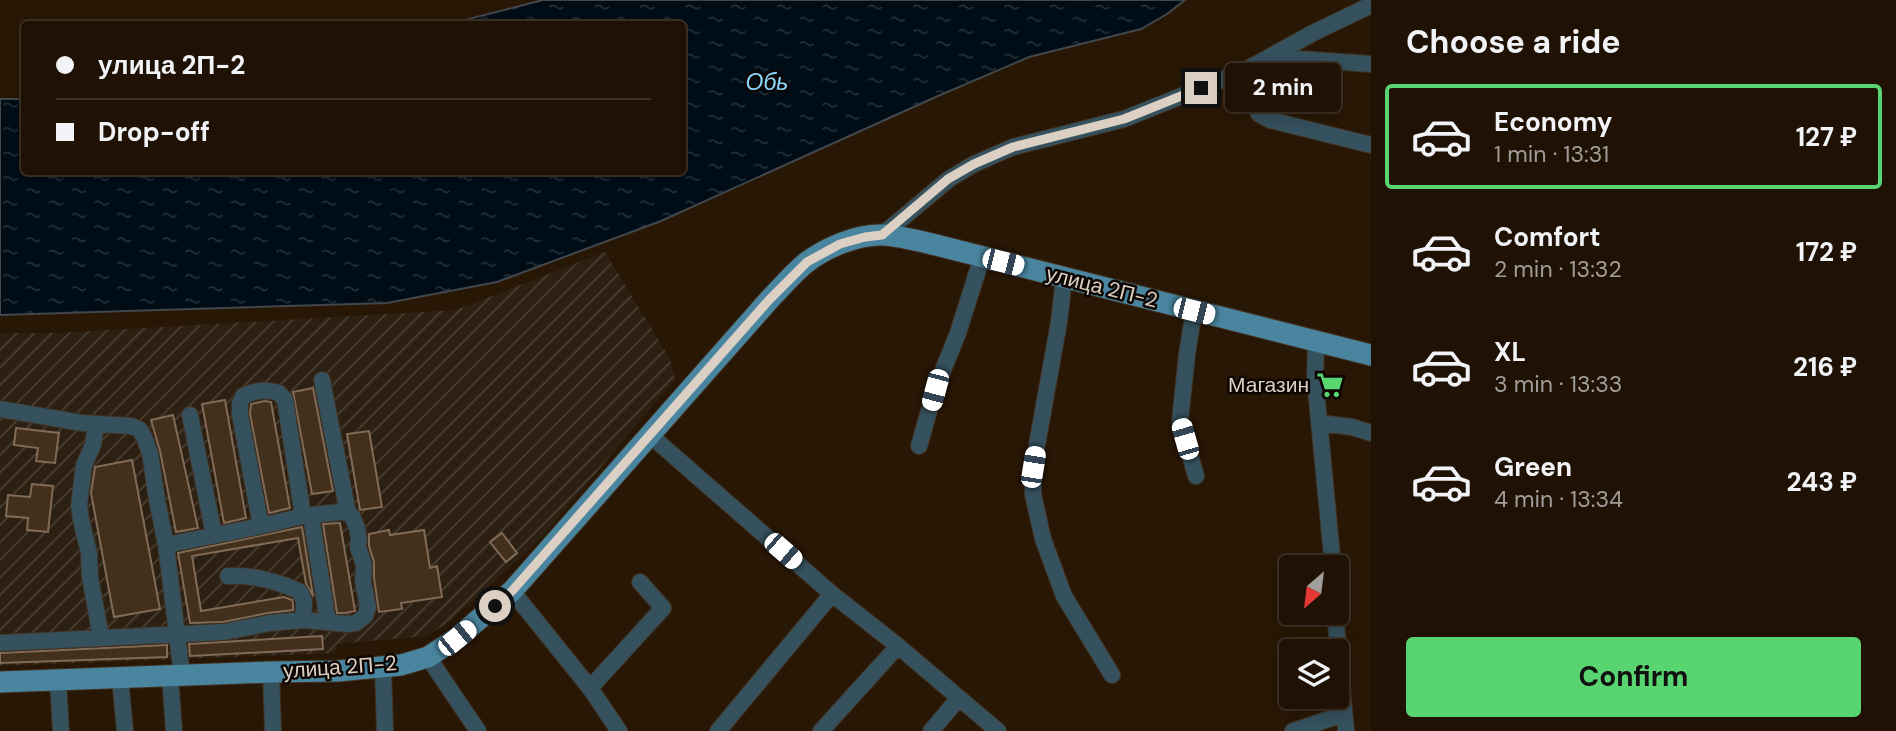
<!DOCTYPE html>
<html lang="en">
<head>
<meta charset="utf-8">
<style>
  :root { --surface:#1f1104; --page:#271a0e; --text:#f1f3f6; --muted:#a19d9a; --line:#3c3126; --accent:#58d570 }
  body { margin:0; font-family:"DM Sans",sans-serif; background:var(--page); color:var(--text); height:100vh; display:flex; flex-direction:column; font-size:26px; white-space:nowrap }
  * { box-sizing:border-box; margin:0 }
  p { font-size:23px; color:var(--muted) }
  .icon { flex:none; width:38px; height:38px; fill:none; stroke:currentColor; stroke-width:2; stroke-linecap:round; stroke-linejoin:round }
  .map { position:relative; flex:1; overflow:hidden }
  .drawer { display:flex; flex-direction:column; background:var(--surface); width:525px }
  .drawer>* { flex:none }
  .guide { position:absolute; left:21px; top:21px; width:665px; height:154px; border-radius:7px; box-shadow:0 4px 18px #0003,0 0 0 2px var(--line); display:grid; align-content:center; height:154px; padding:0 35px; background:var(--surface) }
  .needle { width:46px; rotate:208deg }
  .buttons { position:absolute; left:1279px; top:555px; display:grid; gap:14px }
  .buttons a { display:grid; place-items:center; width:70px; height:70px; border-radius:7px; background:var(--surface); box-shadow:0 4px 18px #0003,0 0 0 2px var(--line); font-size:35px }
  .end { position:absolute; width:32px; height:32px; margin:-16px; border:9px solid #dccfc4; background:#111; box-shadow:0 0 0 4px #111 }
  .from { border-radius:50% }
  .bubble { position:absolute; height:49px; border-radius:7px; background:var(--surface); box-shadow:0 4px 18px #0003,0 0 0 2px var(--line); font-size:23px; font-weight:700; line-height:49px; text-align:center }
  .car { position:absolute; width:21px; height:42px; margin:-21px -10px; border-radius:9px; box-shadow:0 0 5px 2px #0007; background:linear-gradient(#fff 24%,#345 0 40%,#fff 0 76%,#345 0 86%,#fff 0) }
  .guide b { display:flex; align-items:center; gap:24px; height:66px; font-size:26px }
  .guide b+b { border-top:2px solid var(--line) }
  .guide i { width:18px; height:18px; background:var(--text) }
  ul { padding:0; list-style:none }
  li { display:flex; align-items:center; gap:21px; height:105px; margin:0 14px 10px; padding:0 21px; border:4px solid transparent; border-radius:7px }
  li div { flex:1 }
  li b { display:block; font-size:26px }
  li em { font-style:normal; font-weight:700 }
  li.active { border-color:var(--accent) }
  li>.icon { width:63px; height:63px; stroke-width:1.5 }
  h2 { padding:0 35px; font-size:32px; line-height:84px }
  .cta { display:flex; gap:14px; margin-top:auto; padding:14px 35px }
  .cta a { flex:1; height:80px; border-radius:7px; background:var(--accent); color:#111; font-size:28px; font-weight:700; line-height:80px; text-align:center }
  main { display:flex; flex:1; min-height:0 }
  .map>svg:first-child { display:block }
</style>
</head>
<body>
<main>
<div class="map">
<svg width="1371" height="731" viewBox="0 0 1371 731">
  <defs>
    <pattern id="industrial-furrows" width="10" height="10" patternUnits="userSpaceOnUse" patternTransform="scale(1.75)"><rect width="10" height="10" fill="#2c2012"/><path d="M-1 1l2-2M0 10L10 0M9 11l2-2" fill="none" stroke="#4a3f33"/></pattern>
    <pattern id="water-ripples" width="26" height="14" patternUnits="userSpaceOnUse" patternTransform="scale(1.75)"><rect width="26" height="14" fill="#000d17"/><path d="M2 4q2-2 4 0t4 0M15 11q2-2 4 0t4 0" fill="none" stroke="#252f37"/></pattern>
  </defs>
  <rect width="100%" height="100%" fill="#291705"/>
  <path fill="url(#industrial-furrows)" d="M605,252L670,359L675,379L539,541L449,622L427,636L337,644L335,653L0,666V333H58L456,310Z"/>
  <path fill="url(#water-ripples)" stroke="#42474b" stroke-width="2" d="M543,0H1185L1167,14L1141,29L1029,57L938,96L661,221L497,282L387,303L0,315V99H24V172H682V24H449Z"/>
  <path fill="#422f1c" stroke="#816b56" stroke-width="2" d="M313,388L333,491L312,494L293,392Z
    M225,400L246,518L224,523L202,404Z
    M265,401L271,402L290,508L269,513L250,414L251,404Z
    M173,415L198,528L176,532L160,451L151,420Z
    M16,428L59,433L55,463L36,461L38,448L14,445Z
    M369,431L382,507L360,510L347,434Z
    M132,460L160,609L114,617L91,493L95,467Z
    M32,484L53,486L48,532L27,530L28,518L6,516L8,495L30,497Z
    M340,523L355,611L345,613H337L323,524Z
    M302,527L313,596L306,584L298,538L192,556L201,611L284,597L292,600L293,603V610L268,613L223,622L190,623L178,553Z
    M389,530L390,535L424,530L430,568L437,566L442,597L401,603L402,609L379,612L374,578V562L369,546V534Z
    M502,533L517,553L506,562L490,542Z
    M322,636L323,649L190,656L189,644Z
    M167,645V657L0,663V653Z"/>
  <g fill="none" stroke-linecap="round" stroke-linejoin="round">
    <g stroke="#423120" stroke-width="18">
      <path id="minor" d="M1265,64L1299,59L1371,64
        M1244,71L1259,114L1270,120L1371,145
        M882,235L949,179L974,164L1013,147L1124,119L1244,71L1313,33L1371,5
        M1064,278L1059,322L1033,467V494L1043,539L1064,596L1112,675
        M1194,311L1187,354L1180,421L1196,476
        M1316,342L1315,379L1333,567
        M322,380L348,513
        M0,409L82,423L131,426L139,429L144,437L150,453L157,500L166,545L182,675
        M190,415L214,535
        M1319,423L1352,427L1371,433
        M96,424L93,445L84,465L79,505L81,520L89,553L90,577L101,637
        M651,436L832,594L898,646L998,731
        M919,446L935,390L958,333L982,257
        M311,516L328,622
        M261,526L303,516
        M228,576C249,574 281,582 300,592L304,601L303,620
        M512,591L590,688L619,731
        M1335,612L1346,731
        M0,643L224,632L270,623L303,620L347,624L356,623L365,616L368,607L363,581L364,565L358,547L359,538L357,528L352,516L348,513L340,512L303,516L285,400L279,393C266,389 256,390 243,396L240,404V415L261,526L166,545
        M428,657L478,731
        M383,667L385,731
        M271,672L273,731
        M170,676L174,731
        M120,678L125,731
        M58,681L61,731
        M590,688L663,608L640,582
        M718,731L832,594
        M821,731L898,646
        M931,731L959,698
        M1293,731L1344,714"/>
    </g>
    <g stroke="#423120" stroke-width="23">
      <path id="major" d="M0,682L271,672L338,671L401,665L428,657L457,638L512,591L769,300C781,288 793,273 807,262C827,247 858,234 883,235C901,236 919,241 936,245L1371,355"/>
    </g>
    <use href="#minor" stroke="#35515d" stroke-width="16"/>
    <use href="#major" stroke="#49859f" stroke-width="21"/>
  </g>
  <g fill="none" stroke-linecap="round" stroke-linejoin="round">
    <path stroke="#dccfc4" stroke-width="9" d="M495,606L512,591L769,300L807,262L840,244L865,237L882,235L948,179L974,164L1013,147L1124,119L1201,88"/>
  </g>
  <defs>
    <g id="supermarket-bare" transform="scale(2.1)"><path d="M-6-5.5h2.5l.6 2H6L4.5 2H-2.5L-4.4-4H-6ZM-1.5 3.2a1.3 1.3 0 1 0 .1 0ZM3 3.2a1.3 1.3 0 1 0 .1 0Z" fill="#58d570" stroke="#0c0501" stroke-width="2.5" paint-order="stroke"/></g>
  </defs>
  <g fill-rule="evenodd">
    <use href="#supermarket-bare" x="1330" y="385"/>
  </g>
  <g text-anchor="middle" dominant-baseline="central" stroke-width="5" stroke-linejoin="round" paint-order="stroke">
    <g font-size="21" fill="#dccfc4" stroke="#0c0501">
      <text transform="translate(1102 287) rotate(14)">улица 2П-2</text>
      <text transform="translate(340 667) rotate(-4)">улица 2П-2</text>
    </g>
    <g font-size="21" fill="#dccfc4" stroke="#0c0501" text-anchor="end">
      <text x="1309" y="385">Магазин</text>
    </g>
    <g font-size="23" font-style="italic" fill="#89d5fd" stroke="#0c0501">
      <text x="767" y="82">Обь</text>
    </g>
  </g>
</svg>
<div class="buttons">
<a><svg class="needle" viewBox="-14 -14 28 28"><path d="M0-13l5 13h-10z" fill="#e53935"/><path d="M0 13l5-13h-10z" fill="#a19d9a"/></svg></a>
<a><svg class="icon" aria-label="layers" viewBox="0 0 24 24"><path d="M12 4l9 5-9 5-9-5zM3 14l9 5 9-5"/></svg></a>
</div>
<i class="end from" style="left:495px;top:606px"></i>
<i class="end" style="left:1201px;top:88px"></i>
<div class="bubble" style="left:1225px;top:63px;width:116px">2 min</div>
<i class="car" style="left:1003px;top:262px;rotate:104deg"></i>
<i class="car" style="left:1194px;top:311px;rotate:104deg"></i>
<i class="car" style="left:935px;top:390px;rotate:195deg"></i>
<i class="car" style="left:1185px;top:439px;rotate:344deg"></i>
<i class="car" style="left:1033px;top:467px;rotate:9deg"></i>
<i class="car" style="left:783px;top:551px;rotate:131deg"></i>
<i class="car" style="left:457px;top:638px;rotate:51deg"></i>
<div class="guide">
<b><i class="from"></i>улица 2П-2</b>
<b><i></i>Drop-off</b>
</div>
</div>
<section class="drawer">
<h2>Choose a ride</h2>
<ul>
<li class="active"><svg class="icon" aria-label="car" viewBox="0 0 24 24"><path d="M5 17H2v-5l4-1 3-4h7l3 4 3 1v5h-3M9 17h6M6 11h13"/><circle cx="7" cy="17" r="2"/><circle cx="17" cy="17" r="2"/></svg><div><b>Economy</b><p>1 min · 13:31</p></div><em>127 ₽</em></li>
<li><svg class="icon" aria-label="car" viewBox="0 0 24 24"><path d="M5 17H2v-5l4-1 3-4h7l3 4 3 1v5h-3M9 17h6M6 11h13"/><circle cx="7" cy="17" r="2"/><circle cx="17" cy="17" r="2"/></svg><div><b>Comfort</b><p>2 min · 13:32</p></div><em>172 ₽</em></li>
<li><svg class="icon" aria-label="car" viewBox="0 0 24 24"><path d="M5 17H2v-5l4-1 3-4h7l3 4 3 1v5h-3M9 17h6M6 11h13"/><circle cx="7" cy="17" r="2"/><circle cx="17" cy="17" r="2"/></svg><div><b>XL</b><p>3 min · 13:33</p></div><em>216 ₽</em></li>
<li><svg class="icon" aria-label="car" viewBox="0 0 24 24"><path d="M5 17H2v-5l4-1 3-4h7l3 4 3 1v5h-3M9 17h6M6 11h13"/><circle cx="7" cy="17" r="2"/><circle cx="17" cy="17" r="2"/></svg><div><b>Green</b><p>4 min · 13:34</p></div><em>243 ₽</em></li>
</ul>
<div class="cta"><a>Confirm</a></div>
</section>
</main>
</body>
</html>
